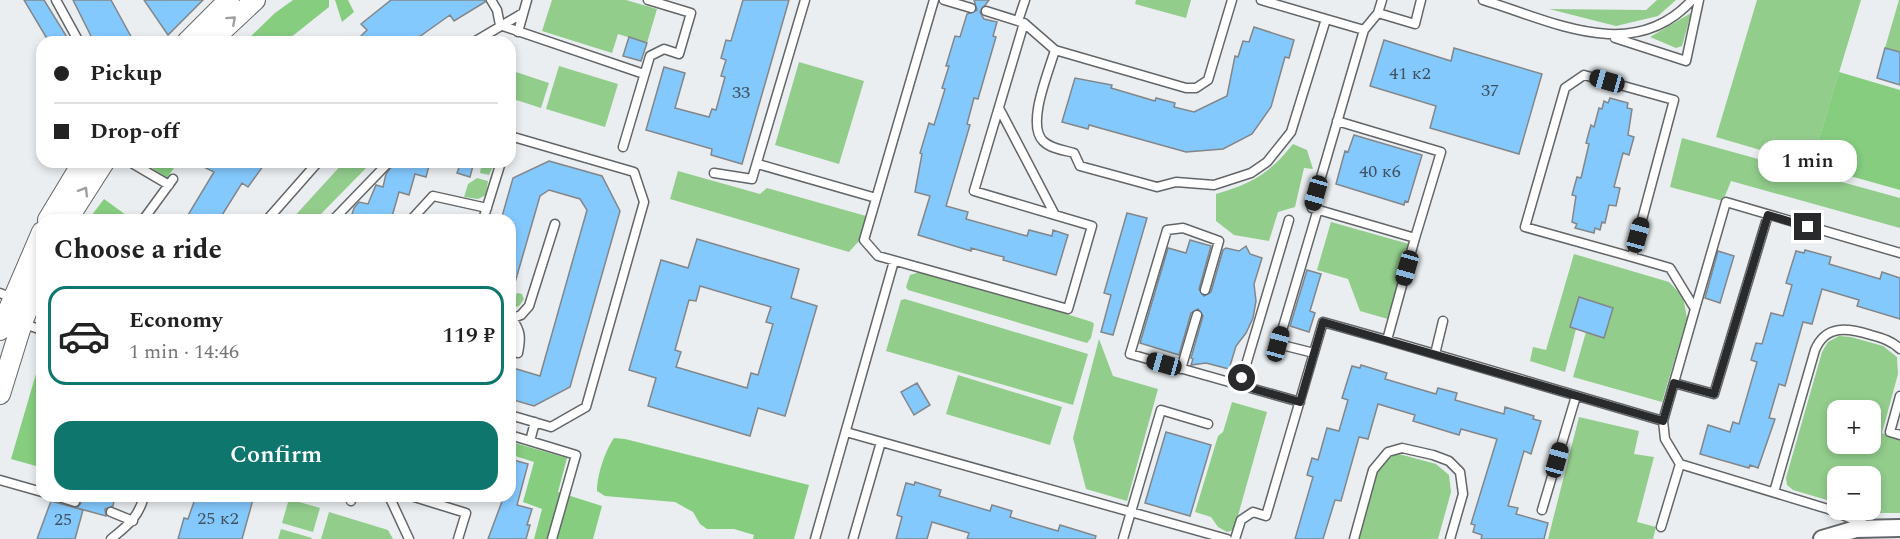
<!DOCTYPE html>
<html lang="en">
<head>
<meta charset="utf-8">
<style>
  :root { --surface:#fff; --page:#f2f2f2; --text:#222; --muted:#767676; --line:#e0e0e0; --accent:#0f766e }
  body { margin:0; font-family:Spectral,serif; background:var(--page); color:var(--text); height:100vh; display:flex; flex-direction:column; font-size:22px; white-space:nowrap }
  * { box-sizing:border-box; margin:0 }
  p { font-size:20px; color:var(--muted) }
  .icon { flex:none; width:33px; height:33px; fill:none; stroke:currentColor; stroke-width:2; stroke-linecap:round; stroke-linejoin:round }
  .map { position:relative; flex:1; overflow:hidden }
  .drawer { position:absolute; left:36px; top:214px; width:480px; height:288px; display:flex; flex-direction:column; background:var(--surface); border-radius:18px; box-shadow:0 3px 9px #0003 }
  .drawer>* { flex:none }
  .top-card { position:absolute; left:36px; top:36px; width:480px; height:132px; border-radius:18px; box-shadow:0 3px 9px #0003; display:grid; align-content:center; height:132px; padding:0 18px; background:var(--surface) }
  .fabs { position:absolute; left:1827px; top:400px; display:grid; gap:12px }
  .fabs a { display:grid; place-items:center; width:54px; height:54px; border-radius:12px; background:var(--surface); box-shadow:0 3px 9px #0003; font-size:30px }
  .end { position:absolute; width:27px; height:27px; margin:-14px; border:8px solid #292a2b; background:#fff; box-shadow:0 0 0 3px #fff }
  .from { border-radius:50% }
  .bubble { position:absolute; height:42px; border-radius:18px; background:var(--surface); box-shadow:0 3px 9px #0003; font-size:20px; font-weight:600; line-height:42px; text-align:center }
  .car { position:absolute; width:18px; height:36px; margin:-18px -9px; border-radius:8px; box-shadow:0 0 4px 2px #0007; background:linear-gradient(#222 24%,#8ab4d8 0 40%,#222 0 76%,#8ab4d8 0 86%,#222 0) }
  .top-card b { display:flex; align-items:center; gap:21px; height:57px; font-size:22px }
  .top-card b+b { border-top:2px solid var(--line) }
  .top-card i { width:15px; height:15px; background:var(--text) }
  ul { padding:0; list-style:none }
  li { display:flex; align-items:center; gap:18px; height:99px; margin:0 12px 9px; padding:0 6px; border:3px solid transparent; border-radius:18px }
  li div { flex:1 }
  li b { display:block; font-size:22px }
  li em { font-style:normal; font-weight:600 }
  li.on { border-color:var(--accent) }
  li>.icon { width:54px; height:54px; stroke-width:1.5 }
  h2 { padding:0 18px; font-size:27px; line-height:72px }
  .button { display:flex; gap:12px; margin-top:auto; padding:12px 18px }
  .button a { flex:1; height:69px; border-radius:18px; background:var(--accent); color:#fff; font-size:24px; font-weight:600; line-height:69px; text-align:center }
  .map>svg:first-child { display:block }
</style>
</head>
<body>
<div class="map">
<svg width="1900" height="539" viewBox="0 0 1900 539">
  <rect width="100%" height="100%" fill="#eaeef0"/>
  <path fill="#92cd8c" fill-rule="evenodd" d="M552,0H626L657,9L647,43L618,34L612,53L542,31Z
    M1136,0H1191L1186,18L1135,4Z
    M1657,0H1676L1658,16L1616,26L1549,9L1646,10Z
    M1757,0H1861L1811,165L1716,137Z
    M1899,0H1900V52L1885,48Z
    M1691,13L1682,46L1676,48L1650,37Z
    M799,62L864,81L839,164L775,145Z
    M559,66L618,84L605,127L546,109Z
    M510,70L549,83L541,108L510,98Z
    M1682,138L1900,198V228L1731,181L1723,201L1670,187Z
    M1293,144L1307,150L1313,169L1304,168L1295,207L1278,212L1269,241L1234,235L1216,221V194C1252,184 1270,173 1293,144Z
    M344,162H372L315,220H291Z
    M482,162H495L489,175L480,173Z
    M678,171L760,194L767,188L866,216L859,241L849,252L670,199Z
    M477,178L488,181L486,195L478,199L464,197L468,184Z
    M1331,222L1409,244L1388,319L1360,311L1348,279L1317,270Z
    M1574,254L1669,282L1683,297L1687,318L1662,402L1573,377L1586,332L1576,329L1565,372L1530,361L1533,347L1546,350Z
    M926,270L1092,322L1094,324L1091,338L1087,343L908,290L906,287L910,275Z
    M518,293L522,294L524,299L519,306L510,309V297Z
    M905,299L1088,354L1073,405L886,351L901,300Z
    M1839,336L1851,337L1883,346L1897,357L1898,374L1882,433L1900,439V513H1875L1862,510H1870V477H1838L1837,503L1793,490L1787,485L1786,478L1822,352L1828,342ZM1838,411H1870V444H1838Z
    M1099,339L1113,376L1158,389L1127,501L1086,489L1073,438Z
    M958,375L1062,407L1050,445L946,414Z
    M1232,402L1267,412L1234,530L1227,532L1218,527L1211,517L1195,512L1218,436L1223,432Z
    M1579,417L1639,431L1634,454L1654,457L1637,522L1656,527L1653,539H1548Z
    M1399,454L1436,464L1449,475L1451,492L1438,539H1358C1364,516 1371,458 1399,454Z
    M289,499L320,508L313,532L282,523Z
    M329,512L388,530L393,539H321Z
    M281,529L312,538L311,539H278Z"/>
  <path fill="#86cd80" d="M293,0H329V7L285,42H245L275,13Z
    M335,0H348L354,12L342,22Z
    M1839,72L1900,90V190L1811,165Z
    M143,162H178L167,178Z
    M104,199L133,220H88Z
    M38,367L42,369V447L36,466L11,459Z
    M614,438L625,439L809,485L794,539H753L754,535L734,529H707L700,524L693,512L675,502L605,496L597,491C597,475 605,451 614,438Z
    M515,443L567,458L558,492L602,506L593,539H534L542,509L523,502L534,462L512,455Z"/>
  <path fill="#84c9fe" stroke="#838688" stroke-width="1.5" fill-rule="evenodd" d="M24,0H44L70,42H49Z
    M73,0H111L134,42H94Z
    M144,0H203L168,35Z
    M391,0H485V2L454,21L450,15L412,42H355L367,30L361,24Z
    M743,0H789L742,164L711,155L712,149L646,130L664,67L685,73L675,108L709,117L712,109L716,110L725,77L721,76L726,60L721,58L726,40L731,41Z
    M974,0H989L980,12L984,19L997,22L993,36L996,37L978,99L974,98L967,124L970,125L946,206L968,212L966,219L1027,236L1029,230L1052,236L1053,230L1068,235L1056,275L1003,260L1004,257L996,255L971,248V251L918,235L930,196L915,192L922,154L920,153L929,123L934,125L945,89L942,88L949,66H946L955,36L960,37L967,14L977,10Z
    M1254,27L1294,40L1289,58L1285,57L1271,107L1252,134L1223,149L1186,152L1089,125L1088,129L1062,122L1075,78L1112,85L1111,88L1155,101L1156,98L1175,103L1174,107L1194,112L1227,96L1235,56L1238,57L1243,41L1249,42Z
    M629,37L647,43L641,61L623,56Z
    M1384,40L1451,61L1454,48L1542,74L1519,154L1430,128L1436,106L1370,86Z
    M1885,48L1900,52V85L1877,78Z
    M1610,98L1628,103L1627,108L1632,109L1628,135L1634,137L1629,155L1623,153L1614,187L1620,188L1616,206L1609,205L1605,223L1602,222L1600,230L1595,228L1594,233L1575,228L1577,224L1572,222L1576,196L1572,195L1577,177L1581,178L1589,144L1586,143L1591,125L1594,127L1599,108L1602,109L1604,101L1608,103Z
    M1354,135L1422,155L1408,202L1405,201L1404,205L1336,184L1345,151L1348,152Z
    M549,161L602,176L620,211L570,387L534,406L510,399V367L540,376L587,210L580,199L549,190L540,196L514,286L510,285V220H501L513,178Z
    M194,162H266L248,187L242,183L219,220H185L214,172Z
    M395,162H430L426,177L415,174L409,195L399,192L391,220H350L354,208L359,202L368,204L376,185L383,187L386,174Z
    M461,162H474L470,177L457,173Z
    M1127,213L1147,218L1113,335L1101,332L1111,295L1104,293Z
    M697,239L799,269L791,298L817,306L785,416L758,408L750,436L648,406L656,378L629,370L661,260L688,268ZM700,286L771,307L766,322L773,324L758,375L751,373L747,388L676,367L681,352L675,350L689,300L696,301Z
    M1190,240L1211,246L1199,289L1204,296L1211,292L1223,250L1226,248L1239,251L1246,246L1250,254L1262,258L1254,284L1256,301L1253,318L1246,333L1236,346L1229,369L1206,363L1191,365L1193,359L1191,358L1203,316L1198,309L1191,313L1179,355L1140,343L1168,248L1186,253Z
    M1805,250L1831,257L1829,264L1880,279L1882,272L1900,278V319L1857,306L1859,300L1822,289L1812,324L1803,322L1785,386L1779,384L1769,418L1775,419L1758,468L1750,465L1749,468L1700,454L1708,425L1730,432L1733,422L1739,424L1757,362L1751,360L1756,343L1762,344L1771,313L1783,316L1792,285L1786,283L1796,251L1804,253Z
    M1718,251L1734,256L1720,303L1705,298Z
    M1307,270L1321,274L1310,311L1315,313L1309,332L1290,326Z
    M1579,297L1613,308L1604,338L1570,327Z
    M1361,365L1387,373L1385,379L1436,394L1438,388L1457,393L1455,400L1504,414L1505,407L1534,416L1533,419L1541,421L1531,454L1524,451L1508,506L1518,508L1516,514L1548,523L1544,539H1481L1482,535L1473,532L1475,525L1471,524L1497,439L1461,429L1459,435L1413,421L1415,415L1378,404L1368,439L1359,437L1341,501L1335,500L1323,539H1295L1313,477L1307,475L1312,458L1318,460L1327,428L1339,431L1348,400L1342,398L1352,366L1360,368Z
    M917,383L930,405L914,415L901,392Z
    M1166,432L1211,445L1190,516L1145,503Z
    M510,459L528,464L517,505L532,509L527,525H530L526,539H488L504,496H510Z
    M915,482L941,490L939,496L990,511L992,505L1012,511L1010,517L1058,531L1060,525L1096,536L1095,539H967L969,533L932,522L927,539H896L902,517L897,515L906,483L914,485Z
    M78,496H115L113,506L105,509L106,516L77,508L81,503Z
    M196,496H254L242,539H178L184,518L188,519Z
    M51,501L83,510L75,539H37Z"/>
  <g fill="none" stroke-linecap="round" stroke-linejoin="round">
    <g stroke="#636668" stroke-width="11">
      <path id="service" d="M56,0L79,42
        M491,0L497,10L500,25L644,74
        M934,0L864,240L878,256L1068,309L1092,226L974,191L1024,23
        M944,0L971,8
        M1232,0L1208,80L1196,88H1186L1055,50C1049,71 1026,124 1043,141C1051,149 1064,150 1074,153L1080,166L1157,187L1176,182L1214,185L1251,173L1267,162L1291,132L1326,19L1261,0
        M1382,0L1378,13L1364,30L1312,208L1415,238L1387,340L1663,421
        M1483,0C1552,21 1633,65 1692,0
        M986,11L1024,23L1055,50
        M1378,13L1415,24L1421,0
        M1326,19L1364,30
        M1018,21L1025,0
        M518,32L527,0
        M1615,38L1686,61L1699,0
        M474,42L523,13
        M999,108L1055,215
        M1337,121L1441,152L1415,238
        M510,136L634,172L644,202L586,407L551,427L510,415
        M623,147L650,56L664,49L679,54L691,13L648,0
        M130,162L169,185
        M758,164L876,198
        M714,173L752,179L805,0
        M143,220L173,179
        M267,220L318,162
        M333,220L389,162
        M411,220L433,196L487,208
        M483,220L501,162
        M1632,257L1525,227L1565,88L1584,75L1674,100L1632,257L1670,268L1695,309L1663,421L1665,439L1680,464L1828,509L1864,524
        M1205,290L1219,241L1183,228L1167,230L1130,354L1300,402
        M0,293L12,298
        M1695,309L1726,202L1900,253
        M510,319L521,315L529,306L555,224
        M512,319C521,331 521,338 518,353
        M21,323L39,329L42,333
        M1314,353L1278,344L1318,209
        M1435,354L1443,321
        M1181,369L1197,315
        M1674,383L1714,394L1768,215
        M1240,385L1289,220
        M1900,396L1890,432L1900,435
        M846,432L1227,539
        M510,435L576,455L552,539
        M530,441L535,422
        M0,480L42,492
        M1774,492L1815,350C1826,324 1848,328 1871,335C1882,338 1892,341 1900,349
        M56,496L75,502
        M389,496L409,539
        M411,496L466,513L458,539
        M351,501L352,496
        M1542,510L1576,396
        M111,512L133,521
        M1661,527L1680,464
        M111,539C127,526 139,517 144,496
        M815,539L894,261
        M853,539L881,442
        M1123,539L1161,410L1208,424
        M1235,539L1241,520L1253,512L1266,516L1323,322L1387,340
        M1354,539L1373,470L1388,452L1402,448L1433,455L1449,461L1460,472L1463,494L1450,539"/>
    </g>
    <g stroke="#636668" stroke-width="20">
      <path id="minor" d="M1822,539L1856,529L1900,528"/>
    </g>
    <g stroke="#636668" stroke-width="22">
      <path id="tertiary" d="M187,42L229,0
        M210,42L255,0
        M48,220L83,162
        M67,220L104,162
        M0,330L42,232
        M0,394L22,323L42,273"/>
    </g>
    <use href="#service" stroke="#fff" stroke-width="8"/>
    <use href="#minor" stroke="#fff" stroke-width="16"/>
    <use href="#tertiary" stroke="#fff" stroke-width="20"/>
  </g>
  <defs><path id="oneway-chevron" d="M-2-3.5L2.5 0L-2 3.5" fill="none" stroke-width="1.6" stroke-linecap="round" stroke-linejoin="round" transform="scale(1.5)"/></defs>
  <g stroke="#9f9fa0">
    <use href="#oneway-chevron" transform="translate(232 20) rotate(-42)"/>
    <use href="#oneway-chevron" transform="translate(84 191) rotate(-58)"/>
  </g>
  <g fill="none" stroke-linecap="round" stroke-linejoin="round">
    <path stroke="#292a2b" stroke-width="8" d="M1242,378L1240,385L1300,402L1323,322L1663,421L1674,383L1714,394L1768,215L1808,227"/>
  </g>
  <g text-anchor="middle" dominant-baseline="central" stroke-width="4.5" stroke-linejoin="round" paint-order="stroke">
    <g font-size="18" fill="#405260">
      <text x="1410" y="73">41 к2</text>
      <text x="1490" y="90">37</text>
      <text x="741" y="92">33</text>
      <text x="1380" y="171">40 к6</text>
      <text x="218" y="518">25 к2</text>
      <text x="63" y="519">25</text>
    </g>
  </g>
</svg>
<div class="fabs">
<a>+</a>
<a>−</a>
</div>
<i class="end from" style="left:1242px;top:378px"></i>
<i class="end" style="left:1808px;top:227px"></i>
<div class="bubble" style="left:1758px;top:140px;width:99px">1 min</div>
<i class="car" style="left:1607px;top:81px;rotate:286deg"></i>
<i class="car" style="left:1316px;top:193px;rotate:196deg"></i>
<i class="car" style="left:1638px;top:235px;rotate:15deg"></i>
<i class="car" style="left:1407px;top:268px;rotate:196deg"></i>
<i class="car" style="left:1278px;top:344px;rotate:15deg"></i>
<i class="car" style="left:1164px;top:364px;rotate:286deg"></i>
<i class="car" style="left:1557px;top:460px;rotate:16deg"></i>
<div class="top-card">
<b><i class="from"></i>Pickup</b>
<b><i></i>Drop-off</b>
</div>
<section class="drawer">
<h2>Choose a ride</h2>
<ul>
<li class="on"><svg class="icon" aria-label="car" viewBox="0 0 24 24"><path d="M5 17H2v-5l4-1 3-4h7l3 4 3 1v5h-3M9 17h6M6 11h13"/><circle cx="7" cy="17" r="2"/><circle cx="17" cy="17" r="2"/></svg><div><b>Economy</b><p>1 min · 14:46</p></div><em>119 ₽</em></li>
</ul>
<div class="button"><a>Confirm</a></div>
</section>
</div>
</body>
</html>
